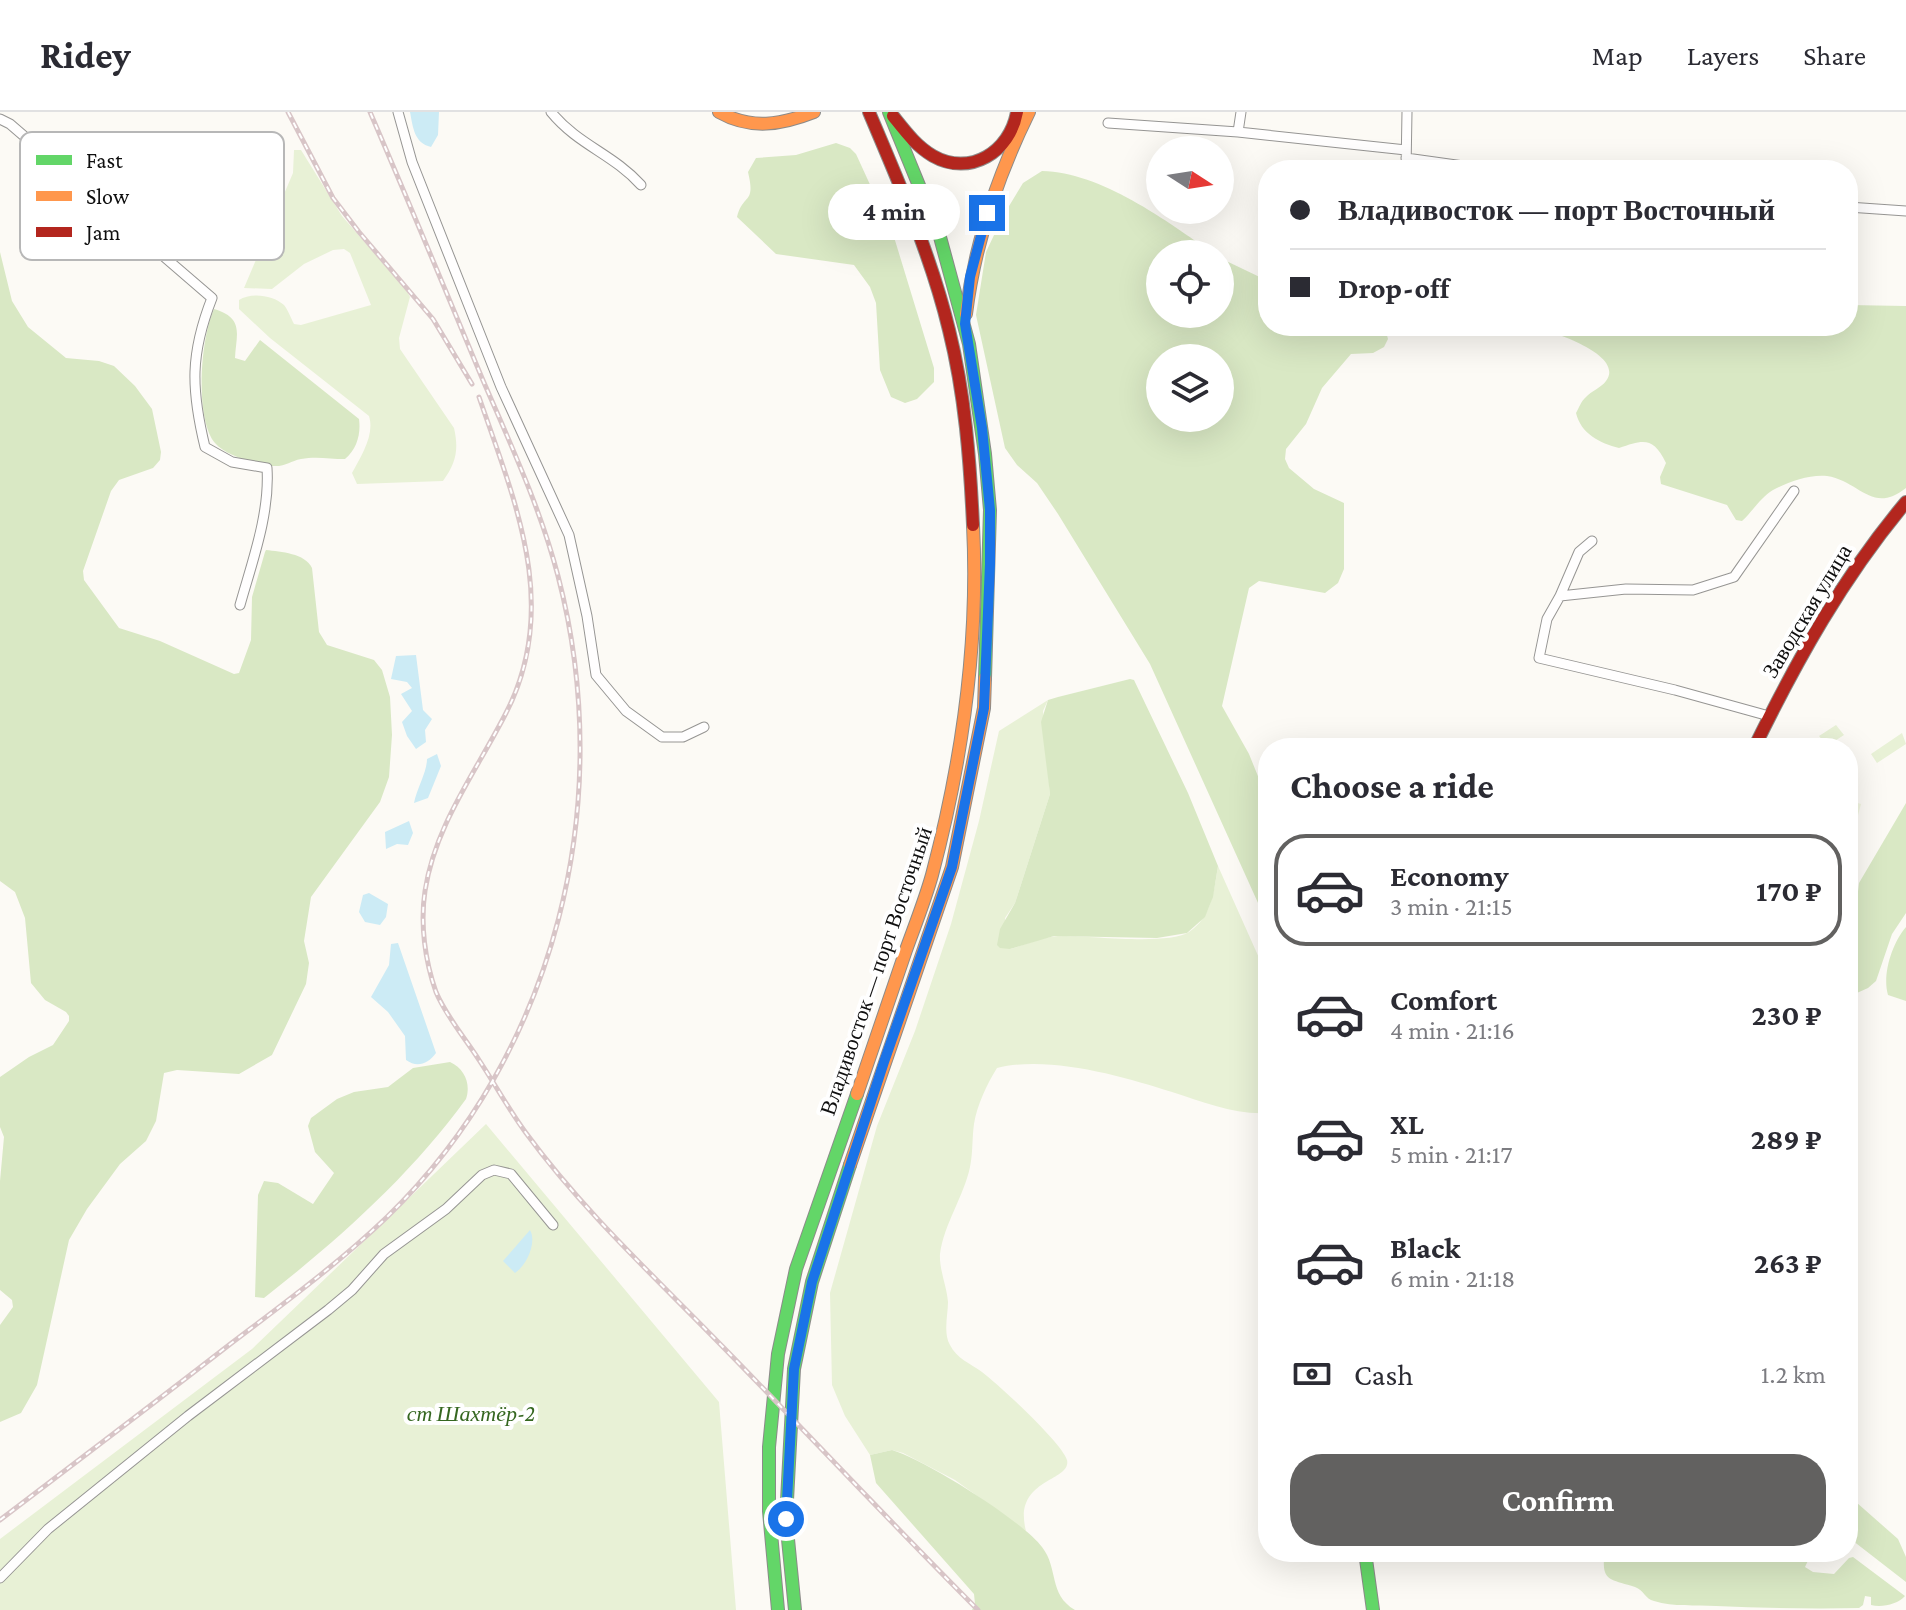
<!DOCTYPE html>
<html lang="en">
<head>
<meta charset="utf-8">
<style>
  :root { --surface:#fff; --page:#f2f2f3; --text:#2b2b33; --muted:#7c7c81; --line:#e1e1e2; --accent:#626160 }
  body { margin:0; font-family:"Crimson Pro",serif; background:var(--page); color:var(--text); height:100vh; display:flex; flex-direction:column; font-size:30px; white-space:nowrap }
  * { box-sizing:border-box; margin:0 }
  p { font-size:26px; color:var(--muted) }
  .icon { flex:none; width:44px; height:44px; fill:none; stroke:currentColor; stroke-width:2; stroke-linecap:round; stroke-linejoin:round }
  .map { position:relative; flex:1; overflow:hidden }
  .details { position:absolute; left:1258px; top:626px; width:600px; height:824px; display:flex; flex-direction:column; background:var(--surface); border-radius:32px; box-shadow:0 8px 32px #0002 }
  .details>* { flex:none }
  .top-card { position:absolute; left:1258px; top:48px; width:600px; height:176px; border-radius:32px; box-shadow:0 8px 32px #0002; display:grid; align-content:center; height:176px; padding:0 32px; background:var(--surface) }
  .needle { width:52px; rotate:102deg }
  .fabs { position:absolute; left:1146px; top:24px; display:grid; gap:16px }
  .fabs a { display:grid; place-items:center; width:88px; height:88px; border-radius:50%; background:var(--surface); box-shadow:0 8px 32px #0002; font-size:40px }
  .end { position:absolute; width:36px; height:36px; margin:-18px; border:10px solid #1a73e8; background:#fff; box-shadow:0 0 0 4px #fff }
  .from { border-radius:50% }
  .bubble { position:absolute; height:56px; border-radius:28px; background:var(--surface); box-shadow:0 8px 32px #0002; font-size:26px; font-weight:700; line-height:56px; text-align:center }
  .top-card b { display:flex; align-items:center; gap:28px; height:76px; font-size:30px }
  .top-card b+b { border-top:2px solid var(--line) }
  .top-card i { width:20px; height:20px; background:var(--text) }
  ul { padding:0; list-style:none }
  li { display:flex; align-items:center; gap:24px; height:112px; margin:0 16px 12px; padding:0 16px; border:4px solid transparent; border-radius:32px }
  li div { flex:1 }
  li b { display:block; font-size:30px }
  li em { font-style:normal; font-weight:700 }
  li.current { border-color:var(--accent) }
  li>.icon { width:72px; height:72px; stroke-width:1.5 }
  h2 { padding:0 32px; font-size:36px; line-height:96px }
  .pay { display:flex; align-items:center; gap:20px; height:88px; padding:0 32px; font-size:30px }
  .pay p { margin-inline-start:auto }
  .action { display:flex; gap:16px; margin-top:auto; padding:16px 32px }
  .action a { flex:1; height:92px; border-radius:32px; background:var(--accent); color:#fff; font-size:32px; font-weight:700; line-height:92px; text-align:center }
  header { display:flex; align-items:center; gap:48px; box-sizing:border-box; height:112px; padding:0 40px; background:var(--surface); border-bottom:2px solid var(--line) }
  header strong { font-size:38px }
  nav { display:flex; gap:44px; margin-inline-start:auto; font-size:28px }
  .map>svg:first-child { display:block }
</style>
</head>
<body>
<header>
<strong>Ridey</strong>
<nav><a>Map</a><a>Layers</a><a>Share</a></nav>
</header>
<div class="map">
<svg width="1906" height="1498" viewBox="0 0 1906 1498">
  <rect width="100%" height="100%" fill="#fcfaf5"/>
  <path fill="#e8f1d6" d="M294,38H301L342,104L407,179L410,185L399,226L400,237L454,316C459,338 456,351 443,369L357,372L352,361C361,344 375,323 369,304L270,226L239,197V188C251,180 273,183 284,193C288,198 291,206 294,212L301,213L371,193L350,141L344,137L333,138L304,152L272,177L244,176L293,61Z
    M1048,588L1043,599L1050,682L1015,791L1005,806L1010,837C1025,833 1043,825 1058,824C1088,823 1166,834 1189,820C1212,805 1214,778 1218,754L1264,857L1268,878V1001C1235,1003 1203,990 1172,980C1122,964 1049,943 997,956C987,972 977,993 974,1012C972,1026 973,1041 970,1055C964,1084 944,1112 940,1142C939,1157 947,1175 948,1190C948,1203 943,1221 950,1233C956,1246 971,1252 982,1260C998,1272 1063,1332 1067,1348C1072,1370 1012,1366 1026,1419L955,1368L903,1341L892,1338L870,1343L845,1304L832,1273L830,1181L877,1014L915,919L951,812L979,709L999,619Z
    M1836,613L1844,623L1827,634L1819,624Z
    M1902,621L1906,632L1877,651L1871,642Z
    M486,1012L719,1290L736,1498H0V1427L252,1237Z"/>
  <path fill="#d9e8c4" fill-rule="evenodd" d="M836,31L850,36L856,42L894,125L934,256V270L917,287L905,291L891,285L880,258L876,191L870,175L854,153L776,142L737,105C743,81 756,93 748,60L756,46L796,43Z
    M1042,59C1101,60 1167,109 1214,142H1160V202H1220V146L1268,169V214H1380L1385,216L1388,227L1384,235L1373,241L1351,242L1322,276L1306,312L1286,337L1285,347L1289,356L1314,377L1344,391V457L1338,471L1325,481L1259,469L1249,476L1222,594L1249,642L1268,689V813L1150,552L1058,402L1037,371L1017,353L1005,336L976,203L986,140L1003,104L1023,71ZM1160,246H1220V306H1160Z
    M0,140L12,189L28,215L66,246L99,249L114,254L135,274L152,297L161,340L160,348L153,356L119,368L111,379L83,459L84,468L119,516L160,529L234,562L239,561L251,528L252,485L265,440L266,438C281,440 305,441 312,456L319,520L327,533L374,548L382,558L390,585L392,623L389,665L380,690L311,785L304,829L309,851L306,872L272,943L239,962L177,958L164,961L156,1009L146,1029L120,1052L87,1097L69,1128L37,1273L21,1301L0,1310V1213L13,1195L12,1188L0,1178V1069L4,1025L0,1015V965L29,945L53,933L69,909V904L66,900L45,888L31,871L25,806L15,780L0,769Z
    M1848,193L1906,194V376C1872,403 1860,369 1827,364C1810,362 1788,370 1773,378C1760,386 1753,399 1742,409L1736,408L1727,393L1661,372L1660,365L1666,351C1653,324 1643,328 1619,336C1600,331 1581,322 1576,301C1579,296 1581,289 1586,285C1591,279 1601,276 1606,269C1626,242 1549,219 1533,214H1848Z
    M214,197C245,206 236,223 235,246L245,249L260,228L359,307C361,322 357,337 345,347C330,347 316,344 301,347C290,349 286,355 272,354C256,352 226,344 215,331C194,305 201,225 214,197Z
    M1130,567L1134,568L1188,681L1218,754L1213,785L1205,805L1187,821L1157,826L1054,824L1010,837L1000,836L997,833L1000,817L1015,791L1050,682L1041,610L1048,588L1058,585Z
    M1906,691V801L1892,822L1876,869L1868,876L1848,885V835L1853,821L1859,771Z
    M1906,815V889L1888,883C1882,863 1892,831 1906,815Z
    M450,950C465,957 471,972 466,987C410,1064 338,1128 264,1186L255,1185L258,1083L264,1069L278,1071L313,1092L334,1061L315,1040L308,1014L311,1006L337,987L354,980L388,975L413,956Z
    M892,1338C924,1347 1023,1409 1042,1435C1059,1457 1048,1482 1075,1498H972L975,1492L974,1482L876,1371L870,1343Z
    M1848,1383L1898,1427L1906,1445V1470L1848,1425Z
    M1605,1440H1812L1805,1455L1813,1460L1834,1462L1849,1446L1853,1445L1905,1484C1898,1492 1882,1496 1871,1493V1485L1865,1484L1863,1493L1859,1496C1811,1497 1764,1496 1716,1494C1695,1493 1674,1495 1654,1489C1645,1487 1644,1478 1635,1475C1611,1467 1600,1470 1605,1440Z"/>
  <path fill="#f1f5df" d="M1848,688L1861,692L1856,711L1848,710Z"/>
  <path fill="#ccebf5" d="M410,0H439L438,23L431,35C414,31 413,15 410,0Z
    M416,543L423,598L432,607L425,618L426,630L416,637L407,624L402,610L412,599L401,582L412,576L407,570L391,567L396,544Z
    M437,642L441,654L428,686L414,691C417,676 427,660 427,647Z
    M409,709L413,721L408,733L397,732L386,737L385,720Z
    M369,781L388,792L386,805L380,813L365,810L359,800L363,783Z
    M398,831L436,941C428,952 417,956 406,948L405,924L388,900L371,885L389,853L391,832Z
    M530,1118C537,1130 527,1153 515,1161L503,1149Z"/>
  <g fill="none" stroke-linecap="round" stroke-linejoin="round">
    <g stroke="#969593" stroke-width="11">
      <path id="street" d="M398,0L412,50L501,275L569,423L587,504L596,563L626,599L662,625H683L704,615
        M551,0C578,33 613,42 641,73
        M0,7L10,12L212,186C190,242 191,277 205,335L232,350L267,356C270,402 252,450 240,493
        M1108,11L1238,20L1406,38
        M1238,20L1241,0
        M1406,46L1492,58
        M1406,58L1407,0
        M1848,95L1906,99
        M1560,484L1579,440L1592,429
        M1769,604L1675,578L1539,546L1547,507L1560,484L1626,477L1693,478L1734,465L1794,379
        M0,1466L48,1417L188,1304L328,1198L352,1178L384,1142L446,1097L482,1063L494,1058L511,1062L553,1113"/>
    </g>
    <g stroke="#8c8b89" stroke-width="14">
      <path id="fast" d="M889,0L940,125L969,232L985,342L990,398L985,566
        M1365,1440L1373,1498
        M778,1498L769,1399V1335L778,1242L796,1157L857,982
        M795,1498L786,1407L794,1257L812,1170L850,1053"/>
    </g>
    <g stroke="#8c8b89" stroke-width="14">
      <path id="slow" d="M719,0C751,18 781,13 814,0
        M966,202C975,130 997,65 1029,0
        M857,982C873,934 890,886 906,838C915,813 925,788 932,763C962,650 979,530 973,413
        M850,1053L952,755L984,596L985,566"/>
    </g>
    <g stroke="#8c8b89" stroke-width="14">
      <path id="jam" d="M869,0C899,71 931,143 949,218C965,282 970,348 973,413
        M893,4C905,19 916,34 933,44C970,65 1010,40 1017,0
        M1754,636C1797,548 1843,465 1906,390"/>
    </g>
    <use href="#street" stroke="#fffefe" stroke-width="9"/>
    <use href="#fast" stroke="#63d668" stroke-width="12"/>
    <use href="#slow" stroke="#ff974d" stroke-width="12"/>
    <use href="#jam" stroke="#b3261e" stroke-width="12"/>
    <g stroke="#d8c5c7" stroke-width="5">
      <path id="rail" d="M288,0L333,86L359,120L433,207L472,272
        M479,285C515,390 561,494 506,601C476,660 435,713 425,779C420,812 425,849 436,880C446,904 465,926 479,948C495,972 509,998 526,1021C584,1100 656,1166 724,1236C809,1323 892,1412 978,1498
        M0,1408C76,1350 153,1292 229,1233C283,1192 338,1152 387,1105C557,940 617,690 558,464C540,395 510,331 482,266C445,177 408,88 370,0"/>
    </g>
    <use href="#rail" stroke="#fff" stroke-width="2" stroke-dasharray="6" stroke-linecap="butt"/>
  </g>
  <g fill="none" stroke-linecap="round" stroke-linejoin="round">
    <path stroke="#1a73e8" stroke-width="10" d="M786,1407L794,1257L812,1170L884,950L952,755L984,596L990,452V398L982,316L965,212L970,165L987,101"/>
  </g>
  <g text-anchor="middle" dominant-baseline="central" stroke-width="8" stroke-linejoin="round" paint-order="stroke">
    <g font-size="22" fill="#0f0f0f" stroke="#fff">
      <text transform="translate(1807 499) rotate(-59)">Заводская улица</text>
      <text transform="translate(876 859) rotate(-71)">Владивосток — порт Восточный</text>
    </g>
    <g font-size="22" font-style="italic" fill="#356720" stroke="#fff">
      <text x="471" y="1301">ст Шахтёр-2</text>
    </g>
  </g>
  <rect x="20" y="20" width="264" height="128" rx="12" fill="#fff" stroke="#b7b7b7" stroke-width="2"/>
  <rect x="36" y="43" width="36" height="10" fill="#63d668"/>
  <rect x="36" y="79" width="36" height="10" fill="#ff974d"/>
  <rect x="36" y="115" width="36" height="10" fill="#b3261e"/>
  <g font-size="22" fill="#0f0f0f">
    <text x="86" y="56">Fast</text>
    <text x="86" y="92">Slow</text>
    <text x="86" y="128">Jam</text>
  </g>
</svg>
<div class="fabs">
<a><svg class="needle" viewBox="-14 -14 28 28"><path d="M0-13l5 13h-10z" fill="#e53935"/><path d="M0 13l5-13h-10z" fill="#7c7c81"/></svg></a>
<a><svg class="icon" aria-label="locate" viewBox="0 0 24 24"><circle cx="12" cy="12" r="6"/><path d="M12 2v4M12 18v4M2 12h4M18 12h4"/></svg></a>
<a><svg class="icon" aria-label="layers" viewBox="0 0 24 24"><path d="M12 4l9 5-9 5-9-5zM3 14l9 5 9-5"/></svg></a>
</div>
<i class="end from" style="left:786px;top:1407px"></i>
<i class="end" style="left:987px;top:101px"></i>
<div class="bubble" style="left:828px;top:72px;width:132px">4 min</div>
<div class="top-card">
<b><i class="from"></i>Владивосток — порт Восточный</b>
<b><i></i>Drop-off</b>
</div>
<section class="details">
<h2>Choose a ride</h2>
<ul>
<li class="current"><svg class="icon" aria-label="car" viewBox="0 0 24 24"><path d="M5 17H2v-5l4-1 3-4h7l3 4 3 1v5h-3M9 17h6M6 11h13"/><circle cx="7" cy="17" r="2"/><circle cx="17" cy="17" r="2"/></svg><div><b>Economy</b><p>3 min · 21:15</p></div><em>170 ₽</em></li>
<li><svg class="icon" aria-label="car" viewBox="0 0 24 24"><path d="M5 17H2v-5l4-1 3-4h7l3 4 3 1v5h-3M9 17h6M6 11h13"/><circle cx="7" cy="17" r="2"/><circle cx="17" cy="17" r="2"/></svg><div><b>Comfort</b><p>4 min · 21:16</p></div><em>230 ₽</em></li>
<li><svg class="icon" aria-label="car" viewBox="0 0 24 24"><path d="M5 17H2v-5l4-1 3-4h7l3 4 3 1v5h-3M9 17h6M6 11h13"/><circle cx="7" cy="17" r="2"/><circle cx="17" cy="17" r="2"/></svg><div><b>XL</b><p>5 min · 21:17</p></div><em>289 ₽</em></li>
<li><svg class="icon" aria-label="car" viewBox="0 0 24 24"><path d="M5 17H2v-5l4-1 3-4h7l3 4 3 1v5h-3M9 17h6M6 11h13"/><circle cx="7" cy="17" r="2"/><circle cx="17" cy="17" r="2"/></svg><div><b>Black</b><p>6 min · 21:18</p></div><em>263 ₽</em></li>
</ul>
<div class="pay"><svg class="icon" aria-label="cash" viewBox="0 0 24 24"><path d="M3 7h18v10H3z"/><circle cx="12" cy="12" r="2"/></svg>Cash<p>1.2 km</p></div>
<div class="action"><a>Confirm</a></div>
</section>
</div>
</body>
</html>
